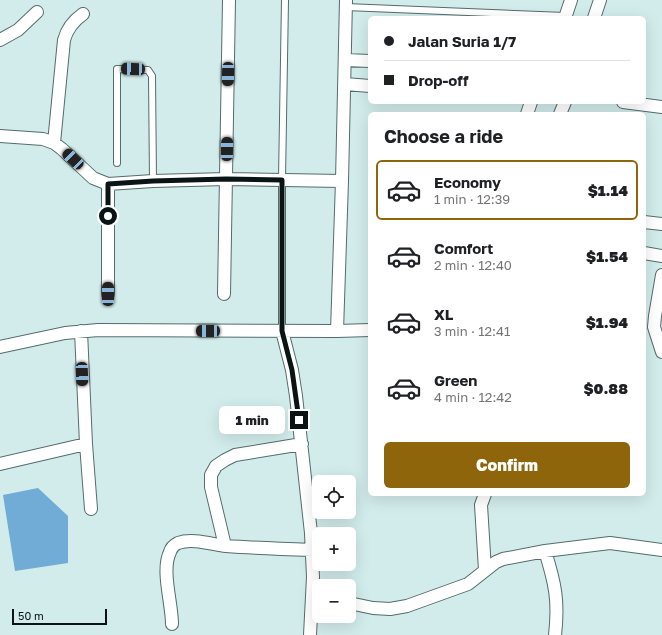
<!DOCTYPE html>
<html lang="en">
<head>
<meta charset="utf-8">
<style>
  :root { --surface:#fff; --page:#f2f2f2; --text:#202124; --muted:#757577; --line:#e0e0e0; --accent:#8f650c }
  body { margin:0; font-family:"Golos Text",sans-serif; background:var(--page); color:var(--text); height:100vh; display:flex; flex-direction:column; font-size:15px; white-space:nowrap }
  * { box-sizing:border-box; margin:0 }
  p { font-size:13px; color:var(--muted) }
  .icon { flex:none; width:22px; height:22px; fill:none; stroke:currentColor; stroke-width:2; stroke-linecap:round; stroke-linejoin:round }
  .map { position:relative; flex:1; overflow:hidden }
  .sheet { position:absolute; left:368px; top:112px; width:278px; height:384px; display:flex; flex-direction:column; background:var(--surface); border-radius:6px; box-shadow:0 4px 16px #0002 }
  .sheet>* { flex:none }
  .hud { position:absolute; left:368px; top:16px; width:278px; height:88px; border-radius:6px; box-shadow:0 4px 16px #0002; display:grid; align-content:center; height:88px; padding:0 16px; background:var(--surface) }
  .tools { position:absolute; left:312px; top:475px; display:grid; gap:8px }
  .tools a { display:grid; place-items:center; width:44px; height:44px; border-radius:6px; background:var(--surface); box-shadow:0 4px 16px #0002; font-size:20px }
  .scale { position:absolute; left:12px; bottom:10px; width:95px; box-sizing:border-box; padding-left:4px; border:2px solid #0a1414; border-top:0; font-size:11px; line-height:14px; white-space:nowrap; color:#0a1414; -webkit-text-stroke:3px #d1eceb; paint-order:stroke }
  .end { position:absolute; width:18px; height:18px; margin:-9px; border:5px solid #0a1414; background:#fff; box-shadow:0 0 0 2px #fff }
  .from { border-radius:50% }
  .bubble { position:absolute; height:28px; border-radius:6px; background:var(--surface); box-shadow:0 4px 16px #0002; font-size:13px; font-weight:800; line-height:28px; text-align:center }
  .car { position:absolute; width:12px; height:24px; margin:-12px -6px; border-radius:5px; box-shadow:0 0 3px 1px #0007; background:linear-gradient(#222 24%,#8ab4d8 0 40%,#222 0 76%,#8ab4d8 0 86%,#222 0) }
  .hud b { display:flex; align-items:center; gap:14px; height:38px; font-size:15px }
  .hud b+b { border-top:1px solid var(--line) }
  .hud i { width:10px; height:10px; background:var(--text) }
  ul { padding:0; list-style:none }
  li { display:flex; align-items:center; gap:12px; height:60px; margin:0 8px 6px; padding:0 8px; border:2px solid transparent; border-radius:6px }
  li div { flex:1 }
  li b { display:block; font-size:15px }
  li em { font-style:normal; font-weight:800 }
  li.on { border-color:var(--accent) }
  li>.icon { width:36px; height:36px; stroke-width:1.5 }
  h2 { padding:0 16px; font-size:18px; line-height:48px }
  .action { display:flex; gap:8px; margin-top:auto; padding:8px 16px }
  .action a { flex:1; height:46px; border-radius:6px; background:var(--accent); color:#fff; font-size:16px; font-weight:800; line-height:46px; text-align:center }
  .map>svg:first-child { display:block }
</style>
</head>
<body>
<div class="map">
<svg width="662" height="635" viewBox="0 0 662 635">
  <rect width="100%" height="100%" fill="#d1eceb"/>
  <path fill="#70acd5" d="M38,488L68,516V563L15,571L3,495Z"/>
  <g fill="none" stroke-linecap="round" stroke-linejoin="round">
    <g stroke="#546c6b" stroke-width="8">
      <path id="lane" d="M346,7L565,16
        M117,163V69L148,70L152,76L153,181
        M282,331V179L285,0"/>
    </g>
    <g stroke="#546c6b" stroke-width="14">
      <path id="street" d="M565,18L571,0
        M594,18L600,0
        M0,40L18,30L37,12
        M345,60L370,61
        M345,84L370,86
        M623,102L662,107
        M527,114L531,102
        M560,114L565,102
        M0,136L43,139L54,143L62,149L93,178L108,184L153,181L226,179L342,181
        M54,143L64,40C67,29 73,21 83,14
        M108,184V294
        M644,222L662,224
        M644,253L662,256
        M662,275L655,316L654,327L662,352
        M224,294L229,0
        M81,331L86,444L91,509
        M282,331L292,370L296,396L311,533L313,577L310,635
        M337,331L342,181L346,0
        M0,347L65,333L98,330L337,331L370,330
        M0,464L86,444
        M225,546L211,487V475L216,466L225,460L235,455L302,444
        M545,551C555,583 559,601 555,635
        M485,570L481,505L485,494
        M349,603L373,608L390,609L407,606L468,584L496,562L503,559L545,551L610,543L662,550
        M172,624C172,603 161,570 170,552C171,548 174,545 178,543C192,538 211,544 226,546C255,548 283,549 312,550"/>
    </g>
    <use href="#lane" stroke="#fff" stroke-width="6"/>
    <use href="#street" stroke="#fff" stroke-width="12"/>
  </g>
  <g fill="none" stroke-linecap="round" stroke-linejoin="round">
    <path stroke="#0a1414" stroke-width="5" d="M108,216V184L153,181L226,179L282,180V331L292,370L299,420"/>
  </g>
</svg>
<div class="tools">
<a><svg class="icon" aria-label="locate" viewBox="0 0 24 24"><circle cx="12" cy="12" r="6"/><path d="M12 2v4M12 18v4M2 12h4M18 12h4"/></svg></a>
<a>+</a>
<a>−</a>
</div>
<div class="scale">50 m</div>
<i class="end from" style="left:108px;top:216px"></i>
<i class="end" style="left:299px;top:420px"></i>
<div class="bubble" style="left:219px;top:406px;width:66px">1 min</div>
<i class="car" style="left:133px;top:69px;rotate:272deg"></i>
<i class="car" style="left:228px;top:74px;rotate:181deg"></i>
<i class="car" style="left:227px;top:149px;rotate:1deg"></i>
<i class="car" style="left:73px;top:159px;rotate:314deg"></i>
<i class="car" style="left:108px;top:294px;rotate:0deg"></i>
<i class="car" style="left:208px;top:331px;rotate:270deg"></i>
<i class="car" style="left:82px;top:374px;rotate:178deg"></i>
<div class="hud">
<b><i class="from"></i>Jalan Suria 1/7</b>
<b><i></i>Drop-off</b>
</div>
<section class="sheet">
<h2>Choose a ride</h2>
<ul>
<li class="on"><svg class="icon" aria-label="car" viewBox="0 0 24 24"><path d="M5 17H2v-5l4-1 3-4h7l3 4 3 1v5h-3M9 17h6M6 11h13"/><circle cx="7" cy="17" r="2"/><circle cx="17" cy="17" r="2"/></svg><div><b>Economy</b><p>1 min · 12:39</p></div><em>$1.14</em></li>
<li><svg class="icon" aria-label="car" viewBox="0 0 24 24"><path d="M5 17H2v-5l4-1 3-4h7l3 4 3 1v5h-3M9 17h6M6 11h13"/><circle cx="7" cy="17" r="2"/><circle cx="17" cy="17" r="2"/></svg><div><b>Comfort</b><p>2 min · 12:40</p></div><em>$1.54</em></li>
<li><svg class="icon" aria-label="car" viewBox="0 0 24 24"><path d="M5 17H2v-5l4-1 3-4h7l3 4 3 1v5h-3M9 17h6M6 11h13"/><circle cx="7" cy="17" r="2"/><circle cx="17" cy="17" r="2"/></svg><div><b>XL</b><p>3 min · 12:41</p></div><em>$1.94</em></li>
<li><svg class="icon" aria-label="car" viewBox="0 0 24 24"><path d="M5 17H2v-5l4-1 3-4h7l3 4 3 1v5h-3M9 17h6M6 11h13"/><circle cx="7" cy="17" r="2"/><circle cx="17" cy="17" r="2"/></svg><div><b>Green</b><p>4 min · 12:42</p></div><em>$0.88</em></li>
</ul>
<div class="action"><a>Confirm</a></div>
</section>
</div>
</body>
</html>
